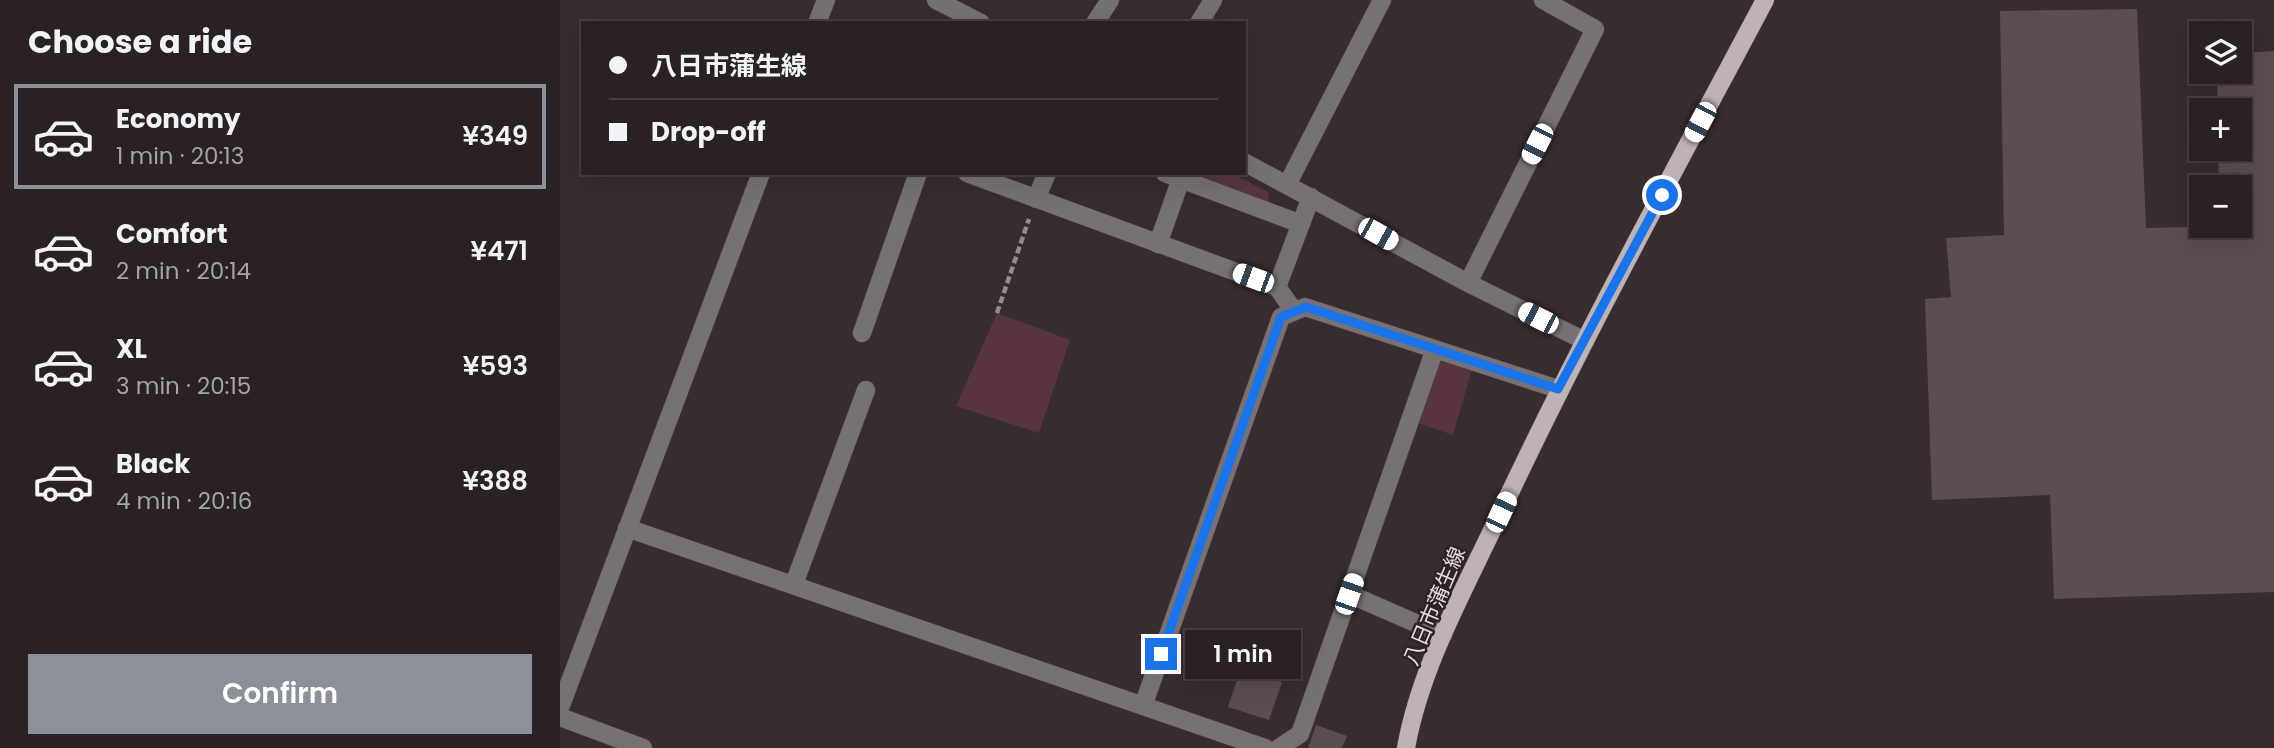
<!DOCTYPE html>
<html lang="en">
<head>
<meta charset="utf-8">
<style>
  :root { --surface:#292124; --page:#31292c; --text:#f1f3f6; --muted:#a5a3a6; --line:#453e41; --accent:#8c9099 }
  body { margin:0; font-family:Poppins,"Noto Sans JP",sans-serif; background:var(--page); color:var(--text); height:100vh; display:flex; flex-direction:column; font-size:26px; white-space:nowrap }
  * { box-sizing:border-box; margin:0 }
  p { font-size:23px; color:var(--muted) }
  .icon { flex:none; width:38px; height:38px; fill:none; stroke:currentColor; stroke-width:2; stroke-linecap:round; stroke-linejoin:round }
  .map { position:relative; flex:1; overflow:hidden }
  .side { display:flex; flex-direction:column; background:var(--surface); width:560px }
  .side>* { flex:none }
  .banner { position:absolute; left:21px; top:21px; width:665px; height:154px; border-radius:0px; box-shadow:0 7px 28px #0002,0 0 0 2px var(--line); display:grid; align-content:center; height:154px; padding:0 28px; background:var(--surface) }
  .controls { position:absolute; left:1629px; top:21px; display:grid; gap:14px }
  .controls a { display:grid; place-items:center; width:63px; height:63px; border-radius:0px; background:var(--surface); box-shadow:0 7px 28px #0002,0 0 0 2px var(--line); font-size:35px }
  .end { position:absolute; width:32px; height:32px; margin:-16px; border:9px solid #1a73e8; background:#fff; box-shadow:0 0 0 4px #fff }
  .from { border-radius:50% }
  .bubble { position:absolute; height:49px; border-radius:0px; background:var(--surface); box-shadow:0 7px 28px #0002,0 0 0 2px var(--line); font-size:23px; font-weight:600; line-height:49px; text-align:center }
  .car { position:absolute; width:21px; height:42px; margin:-21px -10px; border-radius:9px; box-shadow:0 0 5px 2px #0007; background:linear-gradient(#fff 24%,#345 0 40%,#fff 0 76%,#345 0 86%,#fff 0) }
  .banner b { display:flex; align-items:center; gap:24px; height:66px; font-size:26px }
  .banner b+b { border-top:2px solid var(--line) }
  .banner i { width:18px; height:18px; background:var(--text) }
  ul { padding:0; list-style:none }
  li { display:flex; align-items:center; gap:21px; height:105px; margin:0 14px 10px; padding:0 14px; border:4px solid transparent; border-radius:0px }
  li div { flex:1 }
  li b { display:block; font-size:26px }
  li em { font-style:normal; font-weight:600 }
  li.active { border-color:var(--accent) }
  li>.icon { width:63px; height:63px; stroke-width:1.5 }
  h2 { padding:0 28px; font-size:32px; line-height:84px }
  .cta { display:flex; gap:14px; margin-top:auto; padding:14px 28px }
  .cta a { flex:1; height:80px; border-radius:0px; background:var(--accent); color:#fff; font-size:28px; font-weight:600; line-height:80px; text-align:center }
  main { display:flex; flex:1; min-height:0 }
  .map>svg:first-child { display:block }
</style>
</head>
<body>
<main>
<section class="side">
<h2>Choose a ride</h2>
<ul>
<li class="active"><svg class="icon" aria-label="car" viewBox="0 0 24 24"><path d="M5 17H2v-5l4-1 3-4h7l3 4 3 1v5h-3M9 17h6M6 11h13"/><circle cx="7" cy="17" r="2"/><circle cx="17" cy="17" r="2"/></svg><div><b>Economy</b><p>1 min · 20:13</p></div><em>¥349</em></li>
<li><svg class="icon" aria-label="car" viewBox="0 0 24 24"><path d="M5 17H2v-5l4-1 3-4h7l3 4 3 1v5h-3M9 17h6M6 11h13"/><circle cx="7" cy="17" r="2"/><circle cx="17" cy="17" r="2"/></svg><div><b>Comfort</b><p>2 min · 20:14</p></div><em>¥471</em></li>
<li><svg class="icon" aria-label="car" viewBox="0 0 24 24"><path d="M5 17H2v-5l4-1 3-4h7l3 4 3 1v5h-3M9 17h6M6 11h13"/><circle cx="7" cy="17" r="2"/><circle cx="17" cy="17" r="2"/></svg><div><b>XL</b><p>3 min · 20:15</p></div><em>¥593</em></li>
<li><svg class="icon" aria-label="car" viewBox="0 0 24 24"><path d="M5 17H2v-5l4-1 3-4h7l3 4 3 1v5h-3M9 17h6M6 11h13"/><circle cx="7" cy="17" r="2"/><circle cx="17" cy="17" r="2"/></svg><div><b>Black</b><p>4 min · 20:16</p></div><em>¥388</em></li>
</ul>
<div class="cta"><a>Confirm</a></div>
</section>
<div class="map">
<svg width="1714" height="748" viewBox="0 0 1714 748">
  <rect width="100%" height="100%" fill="#372c30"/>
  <path fill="#583341" d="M630,173H671L708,192L709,203Z
    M437,313L510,340L479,433L396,406Z
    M866,351L912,369L893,435L852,421Z"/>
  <path fill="#5b4e53" d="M1577,9L1586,228L1680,226V187H1659L1658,149H1680V110H1658L1657,72H1680V53L1714,51V592L1494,599L1490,495L1372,500L1365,299L1391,297L1386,238L1444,235L1440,11Z
    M681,668L722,682L709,720L668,707Z
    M756,725L787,736L782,748H748Z"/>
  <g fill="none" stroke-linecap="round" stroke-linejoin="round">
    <g stroke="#53484c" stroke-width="19">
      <path id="minor" d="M376,0L421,23
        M257,23L266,0
        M535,23L550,0
        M639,23L653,0
        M684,162L908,283L1025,341
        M407,173L717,287L734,311
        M605,173L741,224
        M727,185L822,0
        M476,199L487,173
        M598,244L623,173
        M908,283L1035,29L983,0
        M717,287L751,197
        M302,333L358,173
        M67,528L705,748
        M234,584L306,390
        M789,594L883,635
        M583,706L721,317L745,307L998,389
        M0,708L201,173
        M0,717L83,748
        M719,748L740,734L875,349"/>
    </g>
    <g stroke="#53484c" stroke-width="19">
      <path id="major" d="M846,748C860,669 902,594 936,522C1019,345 1113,173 1205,0"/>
    </g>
    <path stroke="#948b8e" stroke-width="4.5" stroke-dasharray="7 3.5" stroke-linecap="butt" d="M437,313L469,219"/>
    <use href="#minor" stroke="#777173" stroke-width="18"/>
    <use href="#major" stroke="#beb2b6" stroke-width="18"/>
  </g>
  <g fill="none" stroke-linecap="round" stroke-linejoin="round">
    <path stroke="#1a73e8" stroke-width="9" d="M601,654L721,317L746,307L998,389L1102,195"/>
  </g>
  <g text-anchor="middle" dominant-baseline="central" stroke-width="5" stroke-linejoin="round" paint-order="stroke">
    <g font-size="21" fill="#e4dcdf" stroke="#2d2226">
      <text transform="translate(874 606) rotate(-67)">八日市蒲生線</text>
    </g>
  </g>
</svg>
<div class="controls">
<a><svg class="icon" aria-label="layers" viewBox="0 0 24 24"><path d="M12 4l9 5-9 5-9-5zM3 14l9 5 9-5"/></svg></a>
<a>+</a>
<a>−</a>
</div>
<i class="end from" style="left:1102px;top:195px"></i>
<i class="end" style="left:601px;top:654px"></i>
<div class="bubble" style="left:625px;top:630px;width:116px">1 min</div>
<i class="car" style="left:1140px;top:122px;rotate:208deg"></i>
<i class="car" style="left:977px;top:144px;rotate:207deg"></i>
<i class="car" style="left:818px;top:234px;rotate:119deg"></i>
<i class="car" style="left:693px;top:278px;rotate:290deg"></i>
<i class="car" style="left:978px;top:318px;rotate:297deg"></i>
<i class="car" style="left:941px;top:512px;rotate:25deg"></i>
<i class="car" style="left:789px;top:594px;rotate:19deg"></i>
<div class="banner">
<b><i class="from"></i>八日市蒲生線</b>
<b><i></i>Drop-off</b>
</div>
</div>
</main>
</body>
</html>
